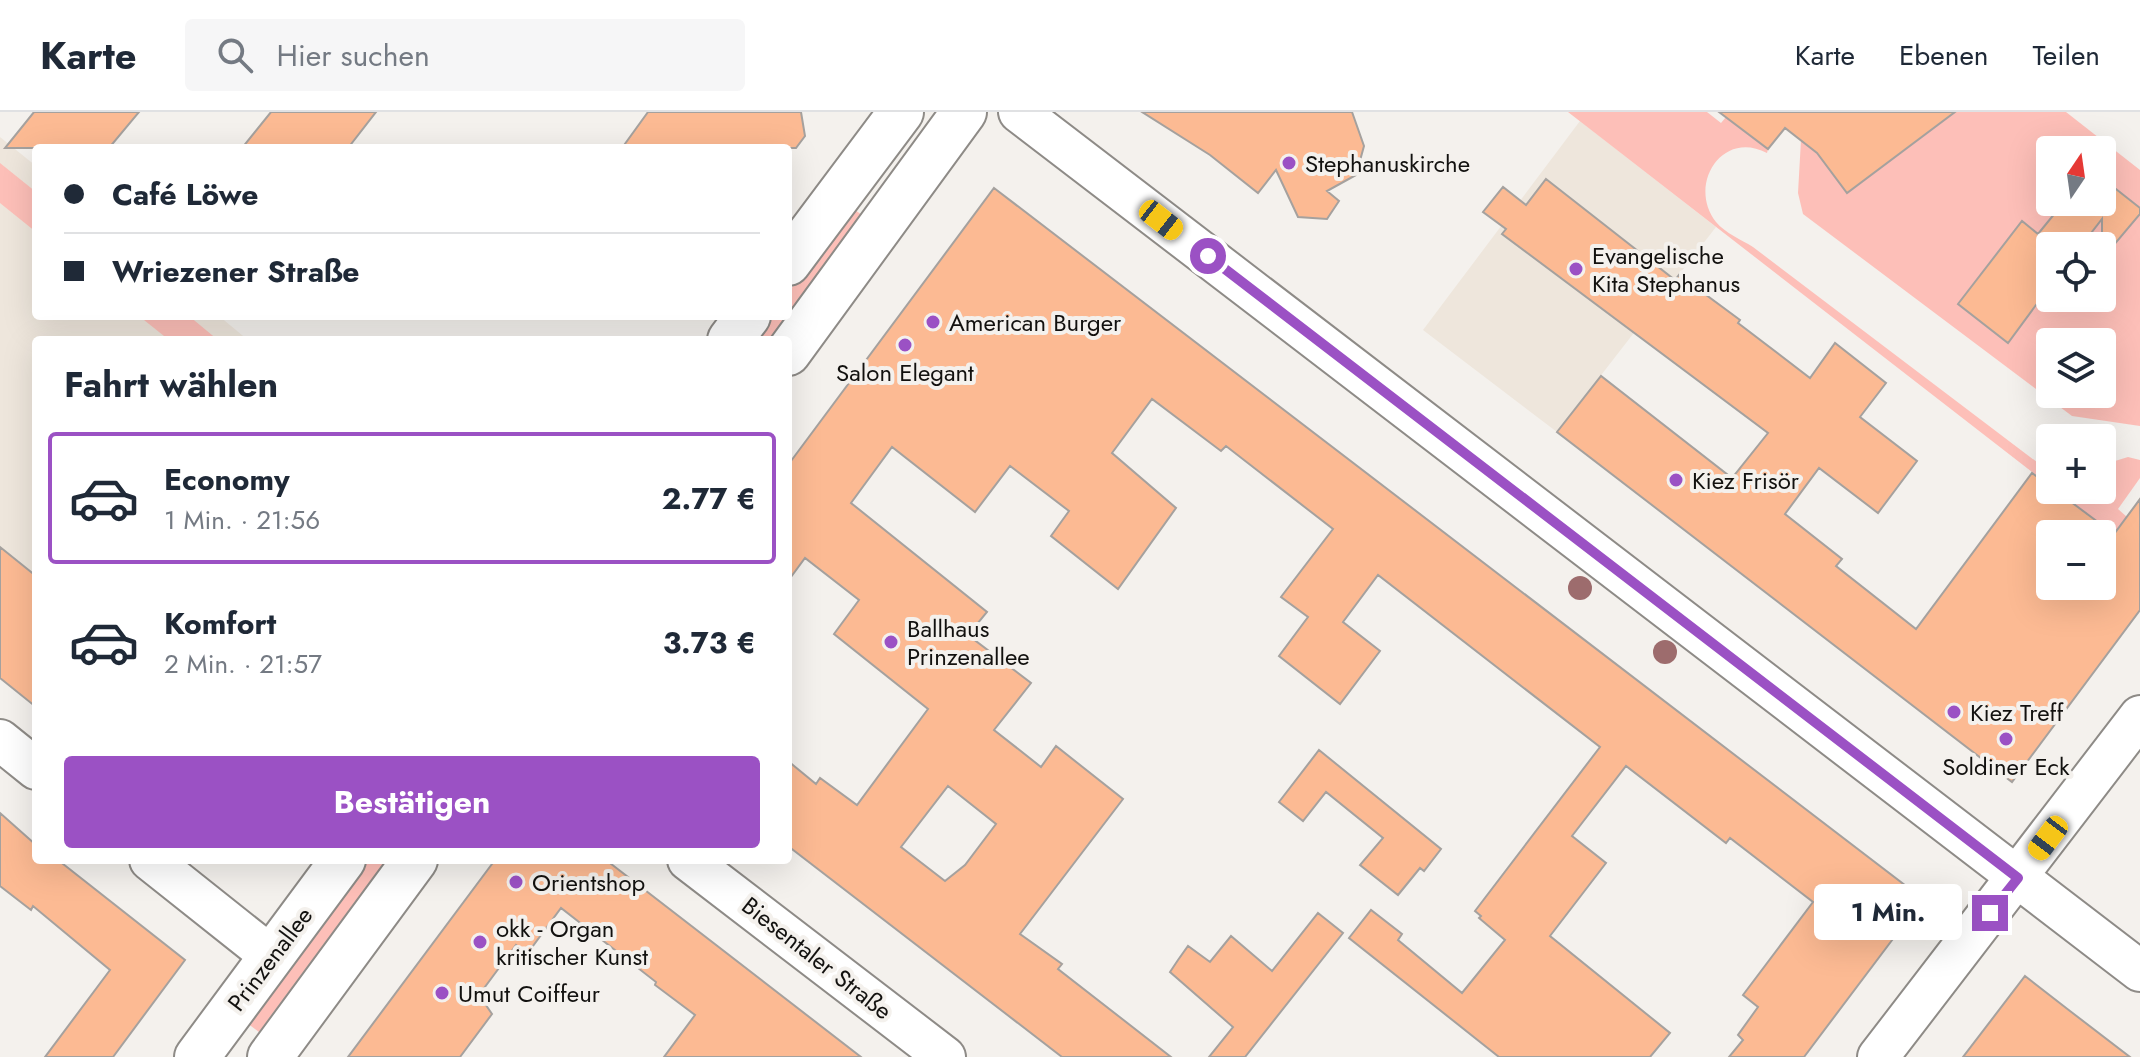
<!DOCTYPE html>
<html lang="de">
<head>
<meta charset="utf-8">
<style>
  :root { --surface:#fff; --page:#f6f6f7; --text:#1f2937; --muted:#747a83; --line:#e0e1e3; --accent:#9b51c4 }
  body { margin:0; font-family:Jost,sans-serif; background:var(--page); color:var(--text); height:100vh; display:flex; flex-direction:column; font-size:30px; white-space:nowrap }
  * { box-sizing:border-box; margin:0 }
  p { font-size:26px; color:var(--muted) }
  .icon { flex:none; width:44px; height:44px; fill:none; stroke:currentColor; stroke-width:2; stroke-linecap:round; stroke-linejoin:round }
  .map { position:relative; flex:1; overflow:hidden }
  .details { position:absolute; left:32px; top:224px; width:760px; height:528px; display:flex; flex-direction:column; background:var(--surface); border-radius:8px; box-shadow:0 8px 32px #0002 }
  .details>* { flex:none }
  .hud { position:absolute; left:32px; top:32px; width:760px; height:176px; border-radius:8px; box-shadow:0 8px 32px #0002; display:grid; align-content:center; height:176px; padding:0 32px; background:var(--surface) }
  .needle { width:52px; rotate:13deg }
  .buttons { position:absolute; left:2036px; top:24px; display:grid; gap:16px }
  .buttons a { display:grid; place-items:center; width:80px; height:80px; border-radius:8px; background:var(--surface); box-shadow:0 8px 32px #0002; font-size:40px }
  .end { position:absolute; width:36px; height:36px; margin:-18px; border:10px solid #9b51c4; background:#fff; box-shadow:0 0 0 4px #fff }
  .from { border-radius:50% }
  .bubble { position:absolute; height:56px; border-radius:8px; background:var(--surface); box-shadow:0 8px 32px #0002; font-size:26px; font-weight:700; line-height:56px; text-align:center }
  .car { position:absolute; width:24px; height:48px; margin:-24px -12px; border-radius:10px; box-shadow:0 0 6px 2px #0007; background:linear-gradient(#f5c518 24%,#345 0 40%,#f5c518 0 76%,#345 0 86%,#f5c518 0) }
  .hud b { display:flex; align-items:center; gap:28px; height:76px; font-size:30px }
  .hud b+b { border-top:2px solid var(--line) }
  .hud i { width:20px; height:20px; background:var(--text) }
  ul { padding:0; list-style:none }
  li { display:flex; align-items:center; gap:24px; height:132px; margin:0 16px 12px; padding:0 16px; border:4px solid transparent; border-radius:8px }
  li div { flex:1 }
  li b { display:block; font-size:30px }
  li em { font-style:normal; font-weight:700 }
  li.active { border-color:var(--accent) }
  li>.icon { width:72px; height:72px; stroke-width:1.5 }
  h2 { padding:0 32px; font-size:36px; line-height:96px }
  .primary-button { display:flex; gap:16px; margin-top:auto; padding:16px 32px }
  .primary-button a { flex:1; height:92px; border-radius:8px; background:var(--accent); color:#fff; font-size:32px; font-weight:700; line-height:92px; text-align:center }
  header { display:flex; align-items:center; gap:48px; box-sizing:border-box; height:112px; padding:0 40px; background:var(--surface); border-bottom:2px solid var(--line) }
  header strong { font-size:38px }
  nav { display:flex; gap:44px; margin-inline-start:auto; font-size:28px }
  .search { width:560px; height:72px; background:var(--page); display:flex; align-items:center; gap:20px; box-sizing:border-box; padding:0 28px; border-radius:8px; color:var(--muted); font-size:30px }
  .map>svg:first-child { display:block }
</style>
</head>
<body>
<header>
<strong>Karte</strong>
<div class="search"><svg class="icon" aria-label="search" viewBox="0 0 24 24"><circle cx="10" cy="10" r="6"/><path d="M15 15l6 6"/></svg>Hier suchen</div>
<nav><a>Karte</a><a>Ebenen</a><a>Teilen</a></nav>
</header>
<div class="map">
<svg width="2140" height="945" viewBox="0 0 2140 945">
  <rect width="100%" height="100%" fill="#f4f1ed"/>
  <path fill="#eee6dc" d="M1580,9L1716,115L1557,320L1423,218Z
    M0,25L36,54V204H219L248,228H36V594L0,566Z"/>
  <path fill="#fdbfb8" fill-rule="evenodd" d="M1568,0H1707L1721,11L1726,5L1768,37L1767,41C1722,17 1687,73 1716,110C1725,121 1742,128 1753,135L2050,360V374Z
    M1955,0H2066L2140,58V314L2072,304L1803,102L1798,81L1801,28L1805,25L1847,81ZM2050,38H2102V90H2050ZM2050,134H2102V186H2050ZM2050,230H2102V282H2050Z
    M0,51L36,80V120L0,91Z
    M852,96L865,105L773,228H753L771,204H788V181Z
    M139,204H189L218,228H169Z
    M2128,345L2140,348V366L2118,397L2127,405L2114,422L2055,378H2102V358L2115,349Z
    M368,748H386L259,920L247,911Z"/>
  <path fill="#fcba93" stroke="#a5a19e" stroke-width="2" fill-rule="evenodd" d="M34,0H139L109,36H5Z
    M271,0H376L348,36H242Z
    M648,0H801L805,24L796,36H622Z
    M1142,0H1352L1364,34L1356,63L1327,79L1339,89L1327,107L1298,105L1276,58L1258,81L1210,43Z
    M1719,0H1955L1847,81L1817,41L1785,16L1768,37Z
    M2102,66L2140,96V102L2102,147V107L2081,134H2050V174L2008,231L1958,192L2022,109L2038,122L2064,90H2102Z
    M1546,67L1675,168L1679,163L1740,208L1738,211L1810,266L1835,231L1886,271L1860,305L1917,349L1878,401L1819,356L1785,402L1842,447L1836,454L1916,517L2032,361L2050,374V378H2055L2114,422L2140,387V498L2012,670L1557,320L1601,264L1732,366L1768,321L1502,122L1506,117L1483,100L1503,75L1526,93ZM2050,422H2102V474H2050Z
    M994,76L1923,787L1804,945H1729L1743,928L1738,923L1758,895L1743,883L1813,790L1730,726L1726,731L1626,654L1572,724L1606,751L1550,824L1670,921L1650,945H1499L1349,826L1371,798L1402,822L1398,828L1462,881L1505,828L1479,806L1481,804L1475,799L1600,635L1378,463L1343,510L1380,539L1340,592L1279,544L1308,505L1281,485L1333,417L1226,334L1221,339L1152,287L1112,341L1176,396L1118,477L1051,424L1069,399L1010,354L975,400L892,335L851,391L987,500L968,523L1031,571L994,618L1041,655L1056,634L1123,687L1020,822L1062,852L1058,857L1171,945H1062L788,734V649L816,672L820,666L857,693L928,597L834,522L859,488L805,446L788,469V353ZM948,674L996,712L965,753L945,769L901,735Z
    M0,435L36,464V595L0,566Z
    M1319,638L1441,737L1424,759L1420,756L1398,783L1360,753L1383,726L1326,680L1303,709L1279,690Z
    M0,701L36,733V748H58L185,848L113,945H45L110,858L33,794L31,798L0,774Z
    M495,748H606L861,945H664L695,903L655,873L656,870L561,796L527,842L516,833L479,883L492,902L460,945H348Z
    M1318,801L1343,821L1245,945H1209L1233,915L1170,860L1178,848L1188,834L1210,850L1231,824L1272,859Z
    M2025,864L2070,899L2130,945H1963Z"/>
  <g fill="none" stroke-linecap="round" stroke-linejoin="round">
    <g stroke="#8e8b87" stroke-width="44">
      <path id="street" d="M1019,0L2140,859
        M0,628L36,657
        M150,748L272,845
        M688,748L945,945
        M1878,945L2140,604"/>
    </g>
    <g stroke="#8e8b87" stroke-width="48">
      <path id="secondary" d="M788,151L901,0
        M730,228L748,204
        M788,241L964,0
        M197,945L343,748
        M270,945L415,748"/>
    </g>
    <use href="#street" stroke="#fff" stroke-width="40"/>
    <use href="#secondary" stroke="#fff" stroke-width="44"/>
  </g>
  <g fill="#9d6c6d">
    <circle cx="1580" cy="476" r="12"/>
    <circle cx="1665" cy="540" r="12"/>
  </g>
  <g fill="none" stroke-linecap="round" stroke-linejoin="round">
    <path stroke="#9b51c4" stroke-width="10" d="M1208,144L2018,766L1990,801"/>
  </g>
  <g fill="#9b51c4" stroke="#f4f1ed" stroke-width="3">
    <circle cx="1289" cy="51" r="8"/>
    <circle cx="1576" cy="157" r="8"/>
    <circle cx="933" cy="210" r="8"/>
    <circle cx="905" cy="233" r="8"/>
    <circle cx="1676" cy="368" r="8"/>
    <circle cx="891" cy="530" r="8"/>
    <circle cx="1954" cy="600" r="8"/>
    <circle cx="2006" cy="627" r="8"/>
    <circle cx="516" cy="770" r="8"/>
    <circle cx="480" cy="830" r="8"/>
    <circle cx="442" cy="881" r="8"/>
  </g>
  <g text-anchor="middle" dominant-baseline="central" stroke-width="8" stroke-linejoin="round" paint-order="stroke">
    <g font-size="24" fill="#12110f" stroke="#f4f1ed" text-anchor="start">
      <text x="1305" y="51">Stephanuskirche</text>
      <text x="1592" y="143">Evangelische<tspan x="1592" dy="28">Kita Stephanus</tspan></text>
      <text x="949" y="210">American Burger</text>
      <text x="905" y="260" text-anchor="middle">Salon Elegant</text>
      <text x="1692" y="368">Kiez Frisör</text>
      <text x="907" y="516">Ballhaus<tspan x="907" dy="28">Prinzenallee</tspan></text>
      <text x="1970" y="600">Kiez Treff</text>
      <text x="2006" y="654" text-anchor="middle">Soldiner Eck</text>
      <text x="532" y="770">Orientshop</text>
      <text x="496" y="816">okk - Organ<tspan x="496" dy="28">kritischer Kunst</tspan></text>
      <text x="458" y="881">Umut Coiffeur</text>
    </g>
    <g font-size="24" fill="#12110f" stroke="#f4f1ed">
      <text transform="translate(817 846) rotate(38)">Biesentaler Straße</text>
      <text transform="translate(270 847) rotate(-53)">Prinzenallee</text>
    </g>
  </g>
</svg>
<div class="buttons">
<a><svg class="needle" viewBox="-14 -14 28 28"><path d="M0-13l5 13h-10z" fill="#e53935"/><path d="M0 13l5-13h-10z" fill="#747a83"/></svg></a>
<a><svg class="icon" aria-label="locate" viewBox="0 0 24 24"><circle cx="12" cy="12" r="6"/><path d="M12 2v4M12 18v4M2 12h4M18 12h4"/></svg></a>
<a><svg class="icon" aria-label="layers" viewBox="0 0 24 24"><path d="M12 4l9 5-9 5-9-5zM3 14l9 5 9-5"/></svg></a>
<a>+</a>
<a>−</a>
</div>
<i class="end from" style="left:1208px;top:144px"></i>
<i class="end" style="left:1990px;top:801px"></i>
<div class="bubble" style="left:1814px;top:772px;width:148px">1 Min.</div>
<i class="car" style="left:1161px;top:108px;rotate:128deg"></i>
<i class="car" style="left:2048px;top:726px;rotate:217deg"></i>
<div class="hud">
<b><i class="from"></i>Café Löwe</b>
<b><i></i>Wriezener Straße</b>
</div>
<section class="details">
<h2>Fahrt wählen</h2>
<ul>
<li class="active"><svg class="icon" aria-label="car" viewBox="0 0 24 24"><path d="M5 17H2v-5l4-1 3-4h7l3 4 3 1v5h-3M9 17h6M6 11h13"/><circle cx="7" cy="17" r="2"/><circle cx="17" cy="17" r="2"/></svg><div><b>Economy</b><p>1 Min. · 21:56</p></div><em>2.77 €</em></li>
<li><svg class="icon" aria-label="car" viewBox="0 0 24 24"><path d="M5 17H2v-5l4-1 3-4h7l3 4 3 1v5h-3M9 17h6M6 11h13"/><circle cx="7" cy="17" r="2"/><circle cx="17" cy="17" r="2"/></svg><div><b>Komfort</b><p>2 Min. · 21:57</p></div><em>3.73 €</em></li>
</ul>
<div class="primary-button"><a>Bestätigen</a></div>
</section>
</div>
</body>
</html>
